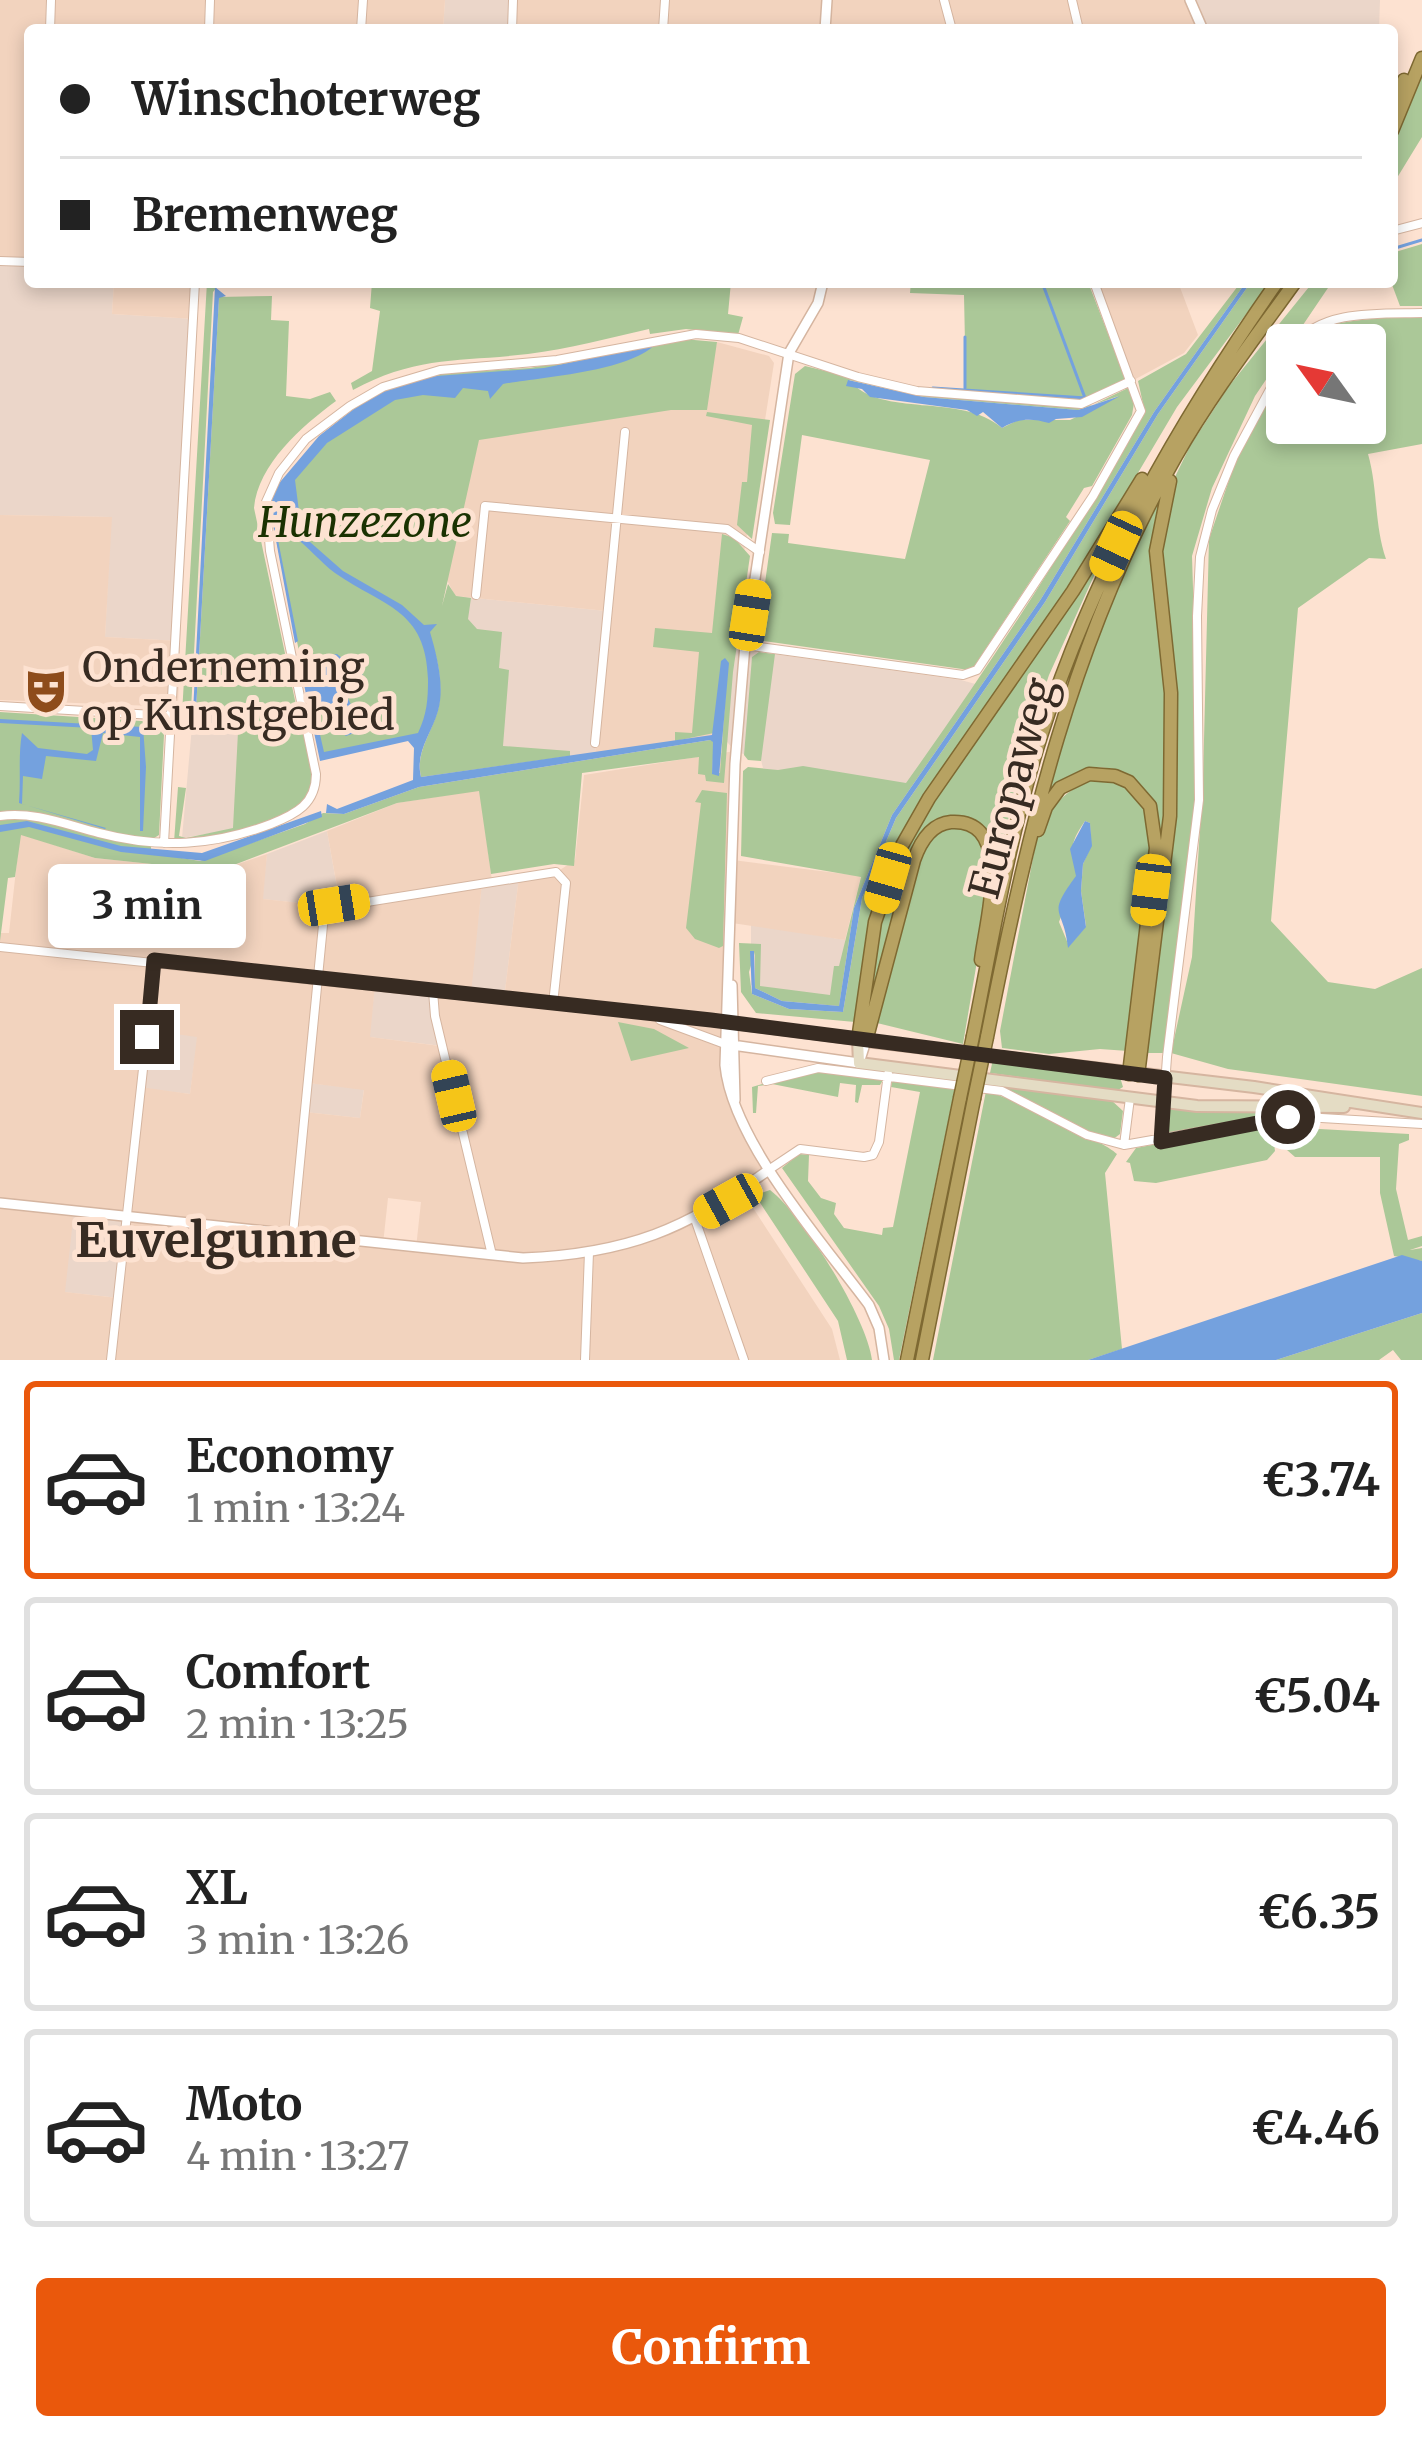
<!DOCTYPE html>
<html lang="en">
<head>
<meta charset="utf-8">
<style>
  :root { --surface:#fff; --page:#f6f6f6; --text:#222; --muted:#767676; --line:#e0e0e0; --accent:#ea580c }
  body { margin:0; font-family:Merriweather,serif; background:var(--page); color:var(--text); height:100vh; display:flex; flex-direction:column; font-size:45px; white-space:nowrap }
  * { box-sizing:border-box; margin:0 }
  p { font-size:39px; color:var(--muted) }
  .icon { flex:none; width:66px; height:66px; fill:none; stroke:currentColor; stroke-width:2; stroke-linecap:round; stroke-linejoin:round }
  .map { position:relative; height:1360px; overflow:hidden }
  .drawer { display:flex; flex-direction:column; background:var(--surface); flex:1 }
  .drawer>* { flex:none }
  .banner { position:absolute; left:24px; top:24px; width:1374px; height:264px; border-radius:12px; box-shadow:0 6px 18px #0003; display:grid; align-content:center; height:264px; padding:0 36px; background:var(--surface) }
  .needle { width:78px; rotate:303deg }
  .tools { position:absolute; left:1266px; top:324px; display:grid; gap:24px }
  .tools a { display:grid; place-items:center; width:120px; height:120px; border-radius:12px; background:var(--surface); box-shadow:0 6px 18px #0003; font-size:60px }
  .end { position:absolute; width:54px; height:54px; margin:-27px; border:15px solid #372b22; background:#fff; box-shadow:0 0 0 6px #fff }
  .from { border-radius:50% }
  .bubble { position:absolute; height:84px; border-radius:12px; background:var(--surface); box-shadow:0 6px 18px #0003; font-size:39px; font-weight:700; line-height:84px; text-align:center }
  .car { position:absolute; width:36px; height:72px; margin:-36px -18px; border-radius:15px; box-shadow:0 0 9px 3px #0007; background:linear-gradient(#f5c518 24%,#345 0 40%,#f5c518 0 76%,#345 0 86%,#f5c518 0) }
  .banner b { display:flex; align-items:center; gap:42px; height:114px; font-size:45px }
  .banner b+b { border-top:3px solid var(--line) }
  .banner i { width:30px; height:30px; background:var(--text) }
  ul { padding:21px 0 0; list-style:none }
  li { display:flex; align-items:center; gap:36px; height:198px; margin:0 24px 18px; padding:0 12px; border:6px solid var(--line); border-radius:12px }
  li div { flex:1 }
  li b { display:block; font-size:45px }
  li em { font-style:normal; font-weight:700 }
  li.selected { border-color:var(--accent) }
  li>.icon { width:108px; height:108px; stroke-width:1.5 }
  .cta { display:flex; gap:24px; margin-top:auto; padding:24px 36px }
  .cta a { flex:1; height:138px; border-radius:12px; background:var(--accent); color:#fff; font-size:48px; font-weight:700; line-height:138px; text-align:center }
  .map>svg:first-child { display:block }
</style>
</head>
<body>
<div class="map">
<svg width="1422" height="1360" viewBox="0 0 1422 1360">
  <rect width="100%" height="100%" fill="#fde2d1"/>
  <path fill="#ebd6c9" d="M445,0H514L512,30H443Z
    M1187,0H1380L1379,30H1200Z
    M0,260H30V282H114L112,314L196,319L180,641L105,637L111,517L0,515Z
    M455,596L607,611L595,754L428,779Z
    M729,648L961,680L979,685L903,791L764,772L761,760L735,751L721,735Z
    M246,701L238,829L182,838L194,704Z
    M327,831L340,904L329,906L262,899L267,854Z
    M519,877L504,999L470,994L482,882Z
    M751,924L845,940L842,1010L751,985Z
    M375,985L433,991L442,1046L369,1037Z
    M146,1030L198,1036L190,1094L139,1088Z
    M308,1083L364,1089L360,1118L305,1112Z
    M73,1211L128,1217L119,1298L64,1292Z"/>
  <path fill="#f2d3be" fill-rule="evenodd" d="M0,0H445L443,30H30V260H0Z
    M514,0H1187L1200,30H512Z
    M114,282H200L196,319L112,314Z
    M1093,282H1178L1198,335L1184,353L1130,382Z
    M717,342L769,356L774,363L729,648L721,735L595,754L607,611L455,596L446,578L479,438L672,408H703Z
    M0,515L112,517L105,637L180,641L178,707L0,700Z
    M735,751L733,860L861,876L845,940L732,923L728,1046L736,1122L771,1170L742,1191L832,1329L840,1360H0V933H9L20,834L95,858L218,871L267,854L263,899L329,906L340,903L327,831L397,803L480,790L492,881L482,883L471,994L504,999L519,877L557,872L575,860L584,775ZM375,985L433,991L440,1046L370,1037ZM147,1030L197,1037L190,1094L140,1087ZM308,1083L364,1090L360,1118L305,1112ZM388,1198L421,1202L416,1248L383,1244ZM74,1211L128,1217L118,1298L65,1292Z"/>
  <path fill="#abc898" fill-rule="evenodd" d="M1422,74V137L1392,186V146Z
    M1422,244V306H1400L1391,282L1392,253Z
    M207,282H217V287L213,292L191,710H196L219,297L272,296L271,320L289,321L286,396L310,399L330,392L336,401C302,426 258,464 254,508L302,733L307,736C310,750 316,768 314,783C307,829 211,837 174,842L178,787L186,788L179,836L186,838L233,828L239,713L182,714Z
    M372,282H731L728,314L743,317L738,335L686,329L650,334L649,329C609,338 569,349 528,354C461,362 417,355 353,390L351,383L372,371L380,311L370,308Z
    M911,282H1088L1126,380L1091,399L1077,401L966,392L964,295L910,293Z
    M1241,282H1246L1154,412L1041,599L892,815L854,908L839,1006L782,1001L755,988V952L749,972L752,994L789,1009L843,1012L862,898L896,818L1045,602L1158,414L1251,282H1270L1177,407L1071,586L889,866L855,1022L756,1013L741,992L739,943L761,944L760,986L830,995L834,966H839L861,877L741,856L743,771L748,767L778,770L803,766L906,783C991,664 1070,542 1142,415L1144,408L1138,381L1186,354Z
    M1313,282H1332L1255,396L1212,488L1192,556L1198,750L1194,833L1166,1053H1146L1174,804L1159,555L1174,479L1190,446L1229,386Z
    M1391,317H1422V444L1368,454C1378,489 1374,524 1386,559L1369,558L1298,608L1271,921L1328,982L1375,989L1422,968V1096L1228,1069L1171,1053L1192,957L1203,780L1209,539L1243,439L1287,364V423H1365V345H1300C1320,319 1361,321 1391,317Z
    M683,339L717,342L707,410H671L479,440L442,606L448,584L456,596L471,598L468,619L477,629L502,632L499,668L509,670L503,746L570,751V756L421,777C415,750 434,731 439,705C443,679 437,654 427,630L433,692L425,734L321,759L273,524L280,483L388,390L442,373L530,368Z
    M805,366L920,394L1078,407L1093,405L1128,388L1134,403L1132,415L1092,486L1084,488L1066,517L1070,521L975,665L969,670L757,640L772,533L789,534L788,543L905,559L930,460L802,435L790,525L775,524L773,513L795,374ZM849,380L924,397L1078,410L1119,396L1070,420H1018L1002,428C961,392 881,419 849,380Z
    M707,412L770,420L752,539L737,525L742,482H747L752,425L706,416Z
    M1166,482L1158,511L1168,702L1164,851L1159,850C1162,804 1130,750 1076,773C1064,778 1053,791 1046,794L1100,622Z
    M722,534L734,538L750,556L733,672L724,783L706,781L705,775L698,774L699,757L582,773L574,866L554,864L491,874L479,791L397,803L218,871L95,858L21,835L15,877L8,878L0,941V712L157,722L164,735L159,835L151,840V853L200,861L305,824L323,813L344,814L419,787L710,740L714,741L712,774L720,773L728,660L714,733L675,741V732L692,733L699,652L653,647L655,628L712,633Z
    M1108,545L1049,675L1019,765L993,895L995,848L982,827L931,825L869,1023H863L874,941L893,873L928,807Z
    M759,652L775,654L761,761L748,760L744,755L752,657Z
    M1097,777C1135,784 1141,796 1153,832L1128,1051L1100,1049L1049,1054L1002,1048L1000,1031L1037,837C1051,803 1064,792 1097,777ZM1085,821L1090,823L1091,846L1083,864L1081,891L1086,926L1069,946L1059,922C1064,908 1074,891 1077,876C1081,847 1061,856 1085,821Z
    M702,790L727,793L723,946L719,948L695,939L686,928L701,803L695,802Z
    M958,826L978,835L988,855L984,920L963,1044L877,1023L923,847L938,830Z
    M618,1022L654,1029L689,1048L631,1061Z
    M993,1059L1120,1077L1123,1087L1118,1090L990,1073Z
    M809,1070L883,1080L880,1085H862L858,1103L855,1102L856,1085L840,1083L838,1097L772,1084L758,1086L756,1113H753L752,1087Z
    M892,1081L955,1088L899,1360H894L889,1329L879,1306L782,1168L799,1154L809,1155L808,1181L821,1198L836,1203L834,1214L844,1228L882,1235L883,1228L893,1227L920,1092L891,1087Z
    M987,1082L1110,1099L1123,1111L1120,1134L1112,1140C1067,1128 1033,1094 987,1086Z
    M986,1091C1007,1096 1106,1142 1117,1154L1105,1173L1122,1349L1088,1360H933Z
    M1165,1105L1324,1111L1331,1114L1299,1113L1172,1135L1164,1130Z
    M1271,1122L1275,1151L1267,1160L1156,1183L1134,1181L1130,1163L1126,1162L1136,1148Z
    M1320,1129L1409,1134V1140L1399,1144L1396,1189L1408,1240L1422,1236V1246L1410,1250L1422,1248V1261L1394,1256L1380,1193V1157H1295L1287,1150L1283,1131Z
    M770,1190C803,1215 867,1318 872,1360H847L838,1321L755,1195Z
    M1422,1313V1360H1401L1393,1350L1379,1360H1276Z"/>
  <path fill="#74a1de" d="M1246,282H1251L1158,414L1045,602L896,818L862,898L843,1012L789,1009L752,994L750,951H754L755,988L782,1001L839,1006L854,908L892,815L1041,599L1154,412Z
    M215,287L226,296L219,298L196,710L193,712Z
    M655,345C626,372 542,377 503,384L490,399L488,391L463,388L455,398L423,395L395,400L327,443L295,480L302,535L343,571L402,605L424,625L437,624L430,632C437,656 445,686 438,711C431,735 415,752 421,777L712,735L721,661L725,658L729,663L719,776L712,774L713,742L710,740L419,787L344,814L326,813L327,804L337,809L413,780L414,748L408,741L320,761L298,656L311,676L320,658L337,654L363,675L345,683C344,702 363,715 357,732L346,736L340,731V722L349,714L346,711L315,713L324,752L418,733C427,714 428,700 428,679C426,609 384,607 335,573C320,562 308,546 293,536L278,540L298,641L295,643L270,508L275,488L319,436L355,408L389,388L423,377L544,368Z
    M848,380L924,397L1078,410L1120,396L1082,417L1056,419L1049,423C1031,418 1019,418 1002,428L983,412L977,416L967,410L870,397L862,389L846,386Z
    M0,719L143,727L146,767L143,831H140V737L103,733L96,761L46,756L42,779L23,776L22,804L106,828L105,829L19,803C21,779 18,756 22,733L38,748L87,754L93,750L91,728L0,723Z
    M321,811L322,817L205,861L121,852L29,827L0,832V825L27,821L121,846L202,853Z
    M1085,821L1090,823L1092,846L1083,864L1081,891L1086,927L1068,948C1064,906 1045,918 1076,876L1070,849Z
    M1402,1255L1422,1261V1313L1276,1360H1088Z"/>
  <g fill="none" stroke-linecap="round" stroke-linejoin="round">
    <path stroke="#74a1de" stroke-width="3" d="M1392,249L1422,240
      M1042,282L1085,398
      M965,337V388
      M933,388L1086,398"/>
    <g stroke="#d5b5a0" stroke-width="10">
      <path id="minor" d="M944,0L952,30
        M1072,0L1079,30
        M50,30L51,0
        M209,30L210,0
        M361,30L363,0
        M512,30L513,0
        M663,30L665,0
        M1392,231L1422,223
        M0,261L30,262
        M1295,345C1321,309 1381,314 1422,313
        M476,595L485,506L727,529L760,552
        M745,645L963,675L977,670L1093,496L1141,411L1094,282
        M0,706L171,716
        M595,743L625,432
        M0,816C34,811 67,825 99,833C160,849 213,846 271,824C296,814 316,804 316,774L270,551L266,502L279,473L306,439L350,406L383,387L440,370L557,360L696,334L739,338L858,377L917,391L1081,404L1131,381
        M164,843L195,282
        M0,947L725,1023
        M433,991L435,1016L492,1255
        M660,1020L725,1044
        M766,1081L818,1068L1002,1091L1087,1135L1124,1145
        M1130,1098L1124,1145L1288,1116L1422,1124
        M1161,1142L1167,1057L1199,800L1197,616L1200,557L1212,510L1234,456L1287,358
        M770,1169L800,1149L864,1157L873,1155L879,1142L888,1074
        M695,1219L744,1360
        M293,1234L324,915L329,908L556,872L566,883L553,1004
        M111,1360L155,960
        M585,1360L589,1252"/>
    </g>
    <g stroke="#d5b5a0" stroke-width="12">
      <path id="tertiary" d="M1190,0L1203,30
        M825,30L827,0
        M823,282L818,303L789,353L745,645L735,764L725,1065C732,1141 823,1243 869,1305L879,1328L884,1360
        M732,985L735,1100
        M725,1044L859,1063L866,1041L725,1023
        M0,1203L523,1258C627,1254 687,1229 770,1169"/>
    </g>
    <g stroke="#d5b5a0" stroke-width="14">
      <path id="secondary" d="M858,1040L859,1063L1197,1106L1344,1107
        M866,1041L1254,1087L1422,1113"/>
    </g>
    <g stroke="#7e6932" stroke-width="15">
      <path id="trunk" d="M1392,106L1404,80
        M1392,131L1422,58
        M1038,830L1046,807L1060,788L1089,774L1115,776L1129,782L1150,806L1156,848L1129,1074
        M973,1036C993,935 1010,832 1042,733C1095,568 1178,423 1277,282
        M987,1037C1027,835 1072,637 1176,456C1211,395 1254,339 1295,282
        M858,1040L875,922L900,849L929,798L1073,591L1142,479
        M866,1041L914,860C920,843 930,824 951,822C1016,818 985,924 981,960
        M1138,1075L1170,816L1171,693L1156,551L1170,481
        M907,1360L960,1098
        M922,1360L974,1099"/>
    </g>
    <use href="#minor" stroke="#fff" stroke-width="8"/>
    <use href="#tertiary" stroke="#fff" stroke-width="9"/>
    <use href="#secondary" stroke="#e4dcc4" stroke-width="10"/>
    <use href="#trunk" stroke="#b7a262" stroke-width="12"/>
    <g stroke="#7e6932" stroke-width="15" stroke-linecap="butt">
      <path id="trunk-bridge" d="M960,1098L973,1036
        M974,1099L987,1037"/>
    </g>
    <use href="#trunk-bridge" stroke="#b7a262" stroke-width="12"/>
  </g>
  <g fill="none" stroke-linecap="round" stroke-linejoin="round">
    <path stroke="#372b22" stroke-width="15" d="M147,1037L154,960L711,1020L1165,1078L1161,1142L1288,1117"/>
  </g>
  <defs>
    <g id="theatre-bare" transform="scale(3.6)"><path d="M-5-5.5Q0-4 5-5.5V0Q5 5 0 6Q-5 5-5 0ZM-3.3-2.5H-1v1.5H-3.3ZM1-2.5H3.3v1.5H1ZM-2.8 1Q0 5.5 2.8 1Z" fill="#8e4c1b" stroke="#fde2d1" stroke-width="2.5" paint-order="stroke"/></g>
  </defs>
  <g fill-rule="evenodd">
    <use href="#theatre-bare" x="46" y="691"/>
  </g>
  <g text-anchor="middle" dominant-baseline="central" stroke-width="10" stroke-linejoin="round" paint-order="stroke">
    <g font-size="42" font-style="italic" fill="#1a3201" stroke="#fde2d1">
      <text x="365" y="522">Hunzezone</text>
    </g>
    <g font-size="42" fill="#372b22" stroke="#fde2d1" text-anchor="start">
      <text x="82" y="667">Onderneming<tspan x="82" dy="48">op Kunstgebied</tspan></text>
    </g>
    <g font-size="42" fill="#372b22" stroke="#fde2d1">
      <text transform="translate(1012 788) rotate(-75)">Europaweg</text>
    </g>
    <g font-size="48" font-weight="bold" fill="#372b22" stroke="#fde2d1">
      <text x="216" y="1240">Euvelgunne</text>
    </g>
  </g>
</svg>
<div class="tools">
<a><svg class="needle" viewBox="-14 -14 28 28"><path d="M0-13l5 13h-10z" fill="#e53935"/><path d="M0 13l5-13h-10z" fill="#767676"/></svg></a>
</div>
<i class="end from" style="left:1288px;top:1117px"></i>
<i class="end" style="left:147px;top:1037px"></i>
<div class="bubble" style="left:48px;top:864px;width:198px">3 min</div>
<i class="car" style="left:1116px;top:546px;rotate:205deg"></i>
<i class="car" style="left:750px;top:615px;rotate:9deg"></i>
<i class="car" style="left:888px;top:878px;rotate:196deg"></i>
<i class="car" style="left:1151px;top:890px;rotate:187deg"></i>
<i class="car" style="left:334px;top:905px;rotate:81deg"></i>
<i class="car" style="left:454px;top:1096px;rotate:347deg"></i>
<i class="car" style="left:728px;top:1201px;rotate:241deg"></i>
<div class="banner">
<b><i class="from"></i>Winschoterweg</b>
<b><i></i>Bremenweg</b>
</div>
</div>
<section class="drawer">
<ul>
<li class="selected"><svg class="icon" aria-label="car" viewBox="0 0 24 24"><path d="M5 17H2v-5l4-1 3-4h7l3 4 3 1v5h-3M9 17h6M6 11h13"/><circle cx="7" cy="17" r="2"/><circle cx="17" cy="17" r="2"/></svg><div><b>Economy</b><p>1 min · 13:24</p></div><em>€3.74</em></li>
<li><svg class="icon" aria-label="car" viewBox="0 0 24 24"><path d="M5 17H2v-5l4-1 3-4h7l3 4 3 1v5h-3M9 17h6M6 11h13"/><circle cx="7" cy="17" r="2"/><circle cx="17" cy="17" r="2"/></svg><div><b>Comfort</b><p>2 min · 13:25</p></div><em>€5.04</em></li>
<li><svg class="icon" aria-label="car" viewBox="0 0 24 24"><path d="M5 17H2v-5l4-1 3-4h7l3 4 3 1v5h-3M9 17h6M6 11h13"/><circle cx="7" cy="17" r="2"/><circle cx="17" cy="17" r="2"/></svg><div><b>XL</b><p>3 min · 13:26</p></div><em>€6.35</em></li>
<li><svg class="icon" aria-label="car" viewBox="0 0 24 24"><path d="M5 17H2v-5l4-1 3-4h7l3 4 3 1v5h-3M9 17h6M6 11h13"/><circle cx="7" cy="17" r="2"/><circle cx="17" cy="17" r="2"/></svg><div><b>Moto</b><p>4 min · 13:27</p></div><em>€4.46</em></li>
</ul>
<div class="cta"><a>Confirm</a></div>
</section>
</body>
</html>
